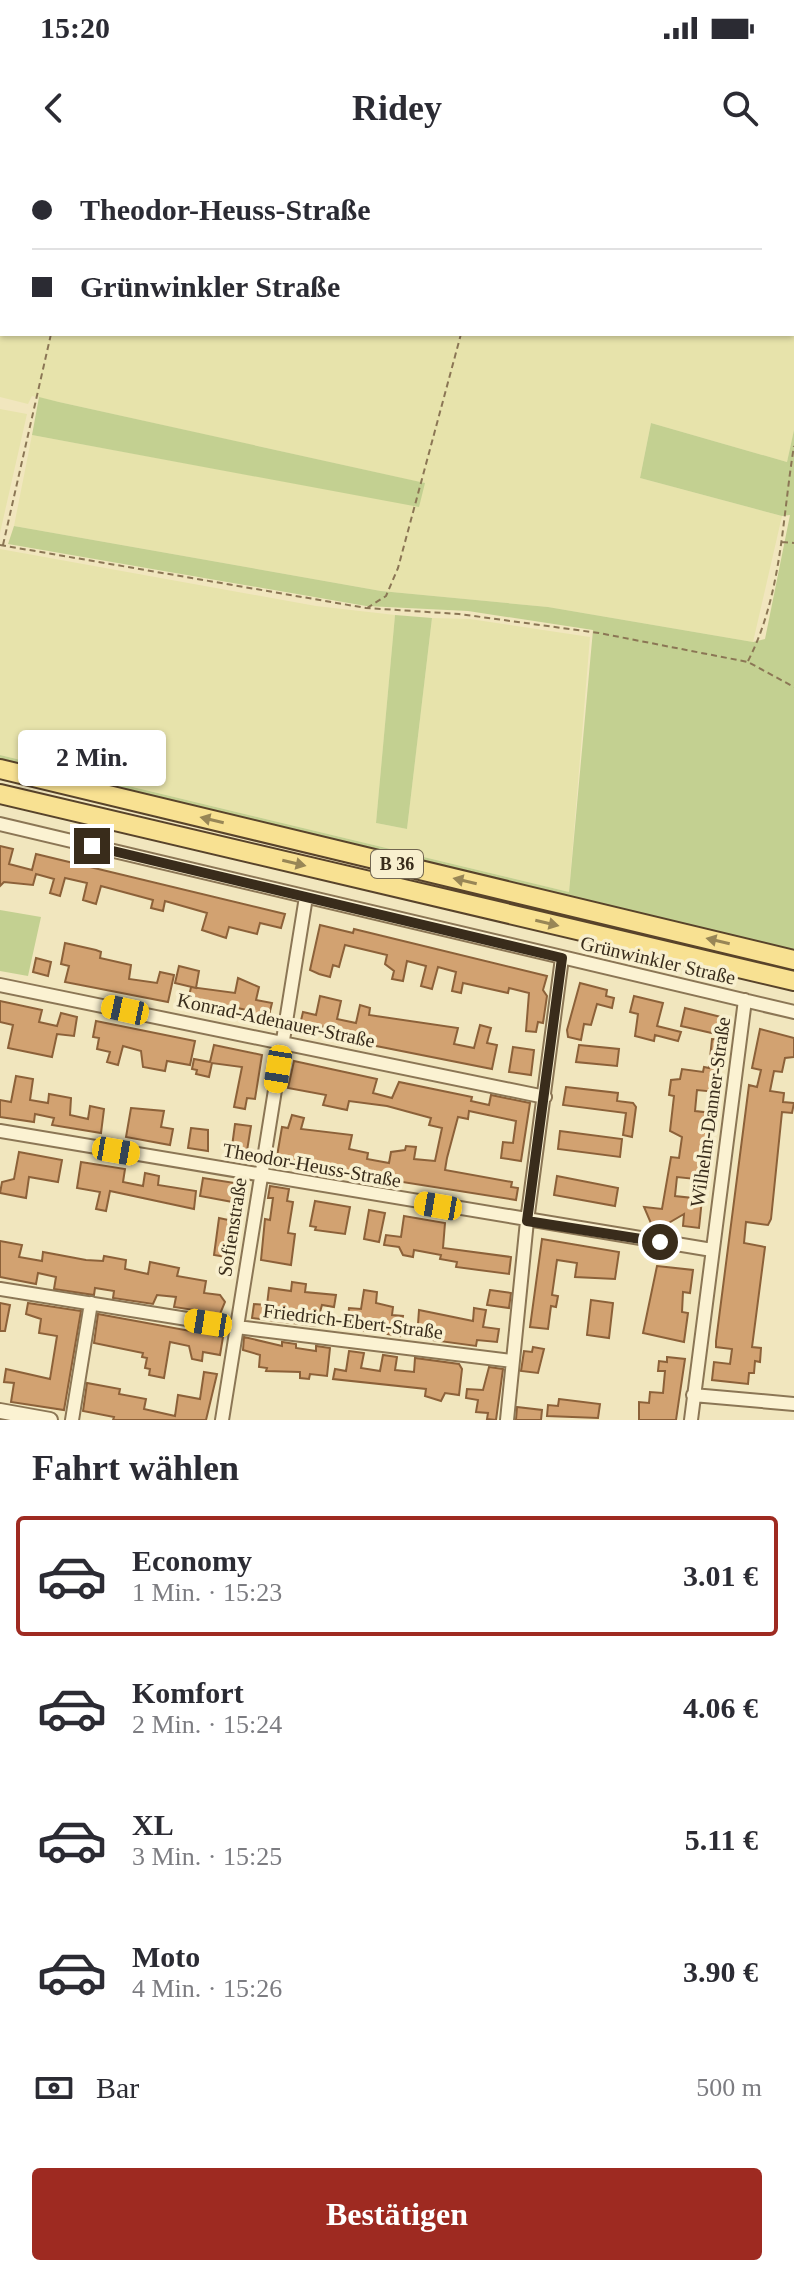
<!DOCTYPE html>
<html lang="de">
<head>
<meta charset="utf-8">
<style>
  :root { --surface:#fff; --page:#f7f7f7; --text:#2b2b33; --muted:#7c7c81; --line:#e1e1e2; --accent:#9e2a21 }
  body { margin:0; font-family:"Times New Roman",serif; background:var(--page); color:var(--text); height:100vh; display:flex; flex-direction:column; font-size:30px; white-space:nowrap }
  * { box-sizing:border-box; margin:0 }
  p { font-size:26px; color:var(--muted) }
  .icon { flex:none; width:44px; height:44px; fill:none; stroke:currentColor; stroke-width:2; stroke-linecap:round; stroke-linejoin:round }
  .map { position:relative; height:1260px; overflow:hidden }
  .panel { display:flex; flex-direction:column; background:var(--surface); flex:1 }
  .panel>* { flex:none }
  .guide { position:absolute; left:0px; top:0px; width:794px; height:176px; box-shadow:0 2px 6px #0004; display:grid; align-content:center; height:176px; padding:0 32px; background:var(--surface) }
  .end { position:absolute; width:36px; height:36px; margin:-18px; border:10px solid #392c1b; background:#fff; box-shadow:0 0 0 4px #fff }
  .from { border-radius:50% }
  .bubble { position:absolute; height:56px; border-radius:8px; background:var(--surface); box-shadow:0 2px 6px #0004; font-size:26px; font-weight:600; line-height:56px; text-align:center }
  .car { position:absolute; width:24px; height:48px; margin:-24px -12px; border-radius:10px; box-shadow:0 0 6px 2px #0007; background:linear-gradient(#f5c518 24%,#345 0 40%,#f5c518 0 76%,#345 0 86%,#f5c518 0) }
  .guide b { display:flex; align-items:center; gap:28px; height:76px; font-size:30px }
  .guide b+b { border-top:2px solid var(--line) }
  .guide i { width:20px; height:20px; background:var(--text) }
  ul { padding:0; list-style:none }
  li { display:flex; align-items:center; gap:24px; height:120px; margin:0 16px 12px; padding:0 16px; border:4px solid transparent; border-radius:8px }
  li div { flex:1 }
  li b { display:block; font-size:30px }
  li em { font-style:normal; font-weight:600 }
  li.selected { border-color:var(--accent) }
  li>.icon { width:72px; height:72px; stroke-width:1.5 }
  h2 { padding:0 32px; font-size:36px; line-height:96px }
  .pay { display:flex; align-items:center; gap:20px; height:88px; padding:0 32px; font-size:30px }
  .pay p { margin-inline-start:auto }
  .button { display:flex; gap:16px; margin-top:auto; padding:16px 32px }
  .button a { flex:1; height:92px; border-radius:8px; background:var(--accent); color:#fff; font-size:32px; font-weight:600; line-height:92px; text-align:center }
  .status { display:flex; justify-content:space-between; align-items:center; height:56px; padding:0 40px; background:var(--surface); direction:ltr }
  .status svg { height:22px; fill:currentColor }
  header { display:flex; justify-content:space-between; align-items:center; height:104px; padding:0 32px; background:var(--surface); font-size:36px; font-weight:600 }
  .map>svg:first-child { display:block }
</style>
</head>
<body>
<div class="status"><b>15:20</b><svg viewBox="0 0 49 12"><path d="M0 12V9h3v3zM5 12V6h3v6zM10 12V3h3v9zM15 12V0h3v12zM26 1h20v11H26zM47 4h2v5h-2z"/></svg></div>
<header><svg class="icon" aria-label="back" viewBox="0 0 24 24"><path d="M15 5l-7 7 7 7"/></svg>Ridey<svg class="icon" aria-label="search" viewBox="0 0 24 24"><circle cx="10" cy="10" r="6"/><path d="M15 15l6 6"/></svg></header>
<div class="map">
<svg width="794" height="1260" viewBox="0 0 794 1260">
  <rect width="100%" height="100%" fill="#f1e6be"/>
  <path fill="#e7e3ab" d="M0,0H339L2,2V22Z
    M354,0H794V270L787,302L651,263L640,318L782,356L753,482L548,447L381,431L14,366L32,275L418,346L424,323L32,236L28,244L0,237V59L2,174H792V2Z
    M0,249L27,254L0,373Z
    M0,389L316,446L395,455L376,663L407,669L432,458L470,459L590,477L569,732L0,595Z"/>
  <path fill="#c3d091" d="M39,237L59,242L425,323L419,347L32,275Z
    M651,263L787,302L794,270V794L0,602V595L569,732L593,470L468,451L366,446L8,384L14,366L381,431L548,447L753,482L765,479L790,355L782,356L640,318Z
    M395,455L432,458L407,669L376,663Z
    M0,750L41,757L28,816L0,811Z"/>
  <path fill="#d2a271" stroke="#8c6139" stroke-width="2" d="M0,686L13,689L9,704L32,710L36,694L285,754L281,768L260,763L257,774L229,767L226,778L202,770L207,753L165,741L163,751L151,748L153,740L101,726L96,744L83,740L87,723L65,718L60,736L50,733L54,719L36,714L33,725L4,722L0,726Z
    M320,765L353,773L354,769L547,816L543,830L547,836L543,863L538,862L536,872L526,871L529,833L509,828L508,833L463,823L461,833L452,831L456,812L438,807L432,829L421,826L426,806L407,801L403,821L392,819L394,811L385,804L387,795L345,785L339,807L333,805L330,817L319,814L310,810Z
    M65,783L96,790L101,792L100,798L131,805L129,819L157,823L160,812L174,815L168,842L65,822L69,806L61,804Z
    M36,798L51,802L48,816L33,812Z
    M179,806L199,811L196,828L175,823Z
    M238,818L259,827L256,840L272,843L267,863L252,860L251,851L233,847L231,856L187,846L191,827L235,833Z
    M580,823L607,830L606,836L614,838L612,848L597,844L591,865L584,864L581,880L568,877L567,870Z
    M320,836L341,841L337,859L356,863L360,845L370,848L369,855L458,868L454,884L474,888L480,865L491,868L487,883L497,885L492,909L346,880L331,876L333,870L315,864L313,872L299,869L303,852L316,855Z
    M634,836L663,843L657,866L681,872L678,881L655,875L654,881L635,876L638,854L630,852Z
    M0,841L42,850L39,862L57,866L61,853L77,857L74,876L57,874L52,897L8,888L13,865L0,862Z
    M685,848L721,857L716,874L681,866Z
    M96,861L195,881L190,905L167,901L165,911L143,907L141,891L123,886L118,905L107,902L110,892L97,889L99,878L93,877Z
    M760,869L794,878V897L785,898L782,912L774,911L770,931L784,933L783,942L794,943L792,953L782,952L771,1059L768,1065L746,1062L744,1083L765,1087L752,1187L761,1188L760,1202L755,1201L754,1213H749L748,1224L712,1220L714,1202L730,1204L732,1189L716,1187V1181L749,925L757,927L761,910L752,908Z
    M712,879L723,880L716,932L697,930L695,951L713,953L705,1020L677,1017L675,1036L702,1039L699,1068L683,1066L684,1054L660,1068H653L644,1047L662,1049L671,997L679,998L682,977L670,971L674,936L669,935L671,920L680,919L682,909L703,912L704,907L709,908Z
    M214,885L262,895L255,939L247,938L245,949L234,947L242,907L212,903L209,917L196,914L197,910L192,909L194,899L210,902Z
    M579,885L619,889L617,906L576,902Z
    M513,887L534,890L531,915L509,912Z
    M294,901L377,919L373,933L392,938L399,922L472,937L471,941L489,945L491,935L530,943L521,1001L501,998L503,982L513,983L516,961L469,951L468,959L458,957L447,998L445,1010L512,1022L511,1027L518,1028L516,1040L276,1002L282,967L288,968L292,955L304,958L301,969L352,975L349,989L368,993L367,999L389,1003L391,992L405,990L406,986L416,987L414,999L435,1001L442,968L429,965L431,958L387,946L349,941L347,950L323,945L326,935L288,928Z
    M16,916L33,919L30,940L48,943L49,934L71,938L70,955L88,959L90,946L104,949L101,973L52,965L54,958L35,954L34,962L0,957V940L11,942Z
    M566,927L618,933L617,941L633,943L636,947L632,977L623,975L626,953L563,945Z
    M131,948L164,951L161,967L173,969L170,985L126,977Z
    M235,964L251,966L246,997L231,994Z
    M191,968L208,970V991L188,988Z
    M560,971L622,979L620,997L558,989Z
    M19,992L62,1000L58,1022L29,1017L26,1038L0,1033L2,1022L14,1019Z
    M81,1002L125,1009L123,1022L143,1026L145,1013L159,1016L158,1025L196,1031L194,1049L110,1031L106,1051L96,1049L100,1032L77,1028Z
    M557,1016L618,1028L615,1046L554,1035Z
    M203,1018L241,1024L238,1043L200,1036Z
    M270,1026L289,1029L287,1041L293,1042L288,1073L295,1074L291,1105L261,1100L265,1059L270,1060L273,1038H268Z
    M315,1041L350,1047L345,1074L315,1070L316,1067L310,1066Z
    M369,1050L385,1053L379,1082L364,1079Z
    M404,1056L445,1063L443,1088L511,1097L509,1114L456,1107L457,1102L440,1099L441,1095L414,1090L413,1097L403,1095L399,1087L384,1085L386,1075L401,1077Z
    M219,1058L233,1061L229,1079L235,1080L232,1098L214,1095Z
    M542,1079L619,1092L615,1119L575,1117L577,1103L557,1100L552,1135L558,1136L556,1147L551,1146L548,1169L530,1167Z
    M0,1081L22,1085L19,1097L42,1101L43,1092L86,1100L103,1101L104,1096L126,1100L125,1109L148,1114L150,1102L179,1108L177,1116L206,1121L204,1133L220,1135L225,1142L220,1154L174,1147L176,1137L157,1135L153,1144L113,1138L114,1131L95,1128L94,1135L54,1129L56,1117L38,1113L36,1124L0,1117Z
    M657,1106L693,1110L690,1133L683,1132L682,1152L688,1153L684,1182L643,1173Z
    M292,1122L306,1124L305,1132L336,1135L334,1147L322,1145L316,1166L252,1158L254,1144L267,1145L269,1128L291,1131Z
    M364,1130L377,1132L376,1143L393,1147L392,1155L403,1156L400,1176L381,1173L382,1166L364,1164L363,1171L347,1169L349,1148L361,1149Z
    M490,1130L511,1133L509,1148L487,1145Z
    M591,1140L613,1143L609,1178L587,1175Z
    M0,1143L10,1145L5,1171H0Z
    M28,1143L81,1151L64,1250L11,1242L14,1223L4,1222L6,1209L50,1219L57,1176L39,1173L41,1159L26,1154Z
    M474,1148L486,1150L483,1167L499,1169L497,1182L477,1180L476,1186L417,1178L419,1150L473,1161Z
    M98,1154L223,1177L220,1195L203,1192L202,1201L192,1199L189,1186L170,1182L164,1218L149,1215L150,1209L145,1208L147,1198L142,1197L143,1193L94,1183Z
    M244,1177L282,1186V1182L296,1184V1188L316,1191V1186L330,1188L327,1216L310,1214L309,1219L300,1218V1212L266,1211L267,1208L259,1207L260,1195L243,1190Z
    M533,1187L544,1189L538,1213L521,1211L524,1191L532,1192Z
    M349,1191L364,1193L361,1208L380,1211L383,1195L397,1197L395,1210L414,1212L415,1198L459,1204L462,1209L459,1235L445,1233L441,1241L425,1236L426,1229L333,1219L335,1209L346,1211Z
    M667,1197L685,1199L676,1260H639V1242L649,1243L650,1232L663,1233L665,1211H658L659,1201L667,1202Z
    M489,1207L503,1209L496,1260L487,1259L488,1253L476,1252L478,1240L466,1238L467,1229L483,1230Z
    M204,1212L217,1214L206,1260H113L114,1257L83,1251L87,1223L120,1229L119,1234L146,1239L144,1249L175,1256L178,1235L200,1239Z
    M559,1239L600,1244L598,1258L547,1256L548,1245L558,1246Z
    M517,1247L542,1250L541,1260H516Z"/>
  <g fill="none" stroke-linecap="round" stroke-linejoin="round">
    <g stroke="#8b7655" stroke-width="16">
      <path id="minor" d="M0,664L794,852
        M0,825L545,937
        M0,971L712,1090
        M0,1129L237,1167L512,1201
        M693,1235L794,1244
        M72,1260L91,1143
        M222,1260L306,737
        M507,1260L527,1061L562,798
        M691,1260L745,840"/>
    </g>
    <g stroke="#8b7655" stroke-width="18">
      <path id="tertiary" d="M0,1251L50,1260"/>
    </g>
    <g stroke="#58432a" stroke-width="22">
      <path id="primary" d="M0,609L794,800
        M0,634L794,821"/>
    </g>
    <path stroke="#8b7655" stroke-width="2" stroke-dasharray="6 4" stroke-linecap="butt" d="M117,2L118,0
      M514,2V0
      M0,42H2
      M782,382L794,383
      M0,385L366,448L459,454L599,473L748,502L794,527
      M3,385L51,174
      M367,448L386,436L398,408L461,174
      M748,501C782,435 782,359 794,286"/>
    <use href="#minor" stroke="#fbf2d2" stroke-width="12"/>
    <use href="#tertiary" stroke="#fbf2d2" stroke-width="14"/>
    <use href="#primary" stroke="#f8e192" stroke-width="18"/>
  </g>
  <defs><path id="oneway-solid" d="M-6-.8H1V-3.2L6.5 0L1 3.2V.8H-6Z" transform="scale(2)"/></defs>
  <g fill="#988656">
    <use href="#oneway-solid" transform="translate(212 660) rotate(-167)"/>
    <use href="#oneway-solid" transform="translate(294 703) rotate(13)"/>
    <use href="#oneway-solid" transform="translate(465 721) rotate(-167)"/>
    <use href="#oneway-solid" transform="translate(547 763) rotate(13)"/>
    <use href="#oneway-solid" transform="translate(718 781) rotate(-167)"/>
  </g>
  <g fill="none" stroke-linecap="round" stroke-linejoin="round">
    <path stroke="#392c1b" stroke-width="10" d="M92,686L562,798L527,1061L660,1082"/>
  </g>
  <g text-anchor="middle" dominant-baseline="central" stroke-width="7" stroke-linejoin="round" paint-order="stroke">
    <rect fill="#f8efce" stroke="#726651" stroke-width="2" x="371" y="690" width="52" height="28" rx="6"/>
    <g font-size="18" font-weight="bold" fill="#392c1b">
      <text x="397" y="704">B 36</text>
    </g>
    <g font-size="20" fill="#392c1b" stroke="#f8efce">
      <text transform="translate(658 800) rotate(13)">Grünwinkler Straße</text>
      <text transform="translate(276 860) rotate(12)">Konrad-Adenauer-Straße</text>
      <text transform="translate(710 952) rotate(-82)">Wilhelm-Danner-Straße</text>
      <text transform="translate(312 1005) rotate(10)">Theodor-Heuss-Straße</text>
      <text transform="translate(232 1067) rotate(-81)">Sofienstraße</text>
      <text transform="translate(353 1161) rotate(7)">Friedrich-Ebert-Straße</text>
    </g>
  </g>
</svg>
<i class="end from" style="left:660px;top:1082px"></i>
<i class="end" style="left:92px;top:686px"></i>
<div class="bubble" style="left:18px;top:570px;width:148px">2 Min.</div>
<i class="car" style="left:125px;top:850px;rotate:282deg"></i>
<i class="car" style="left:278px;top:909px;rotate:189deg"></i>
<i class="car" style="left:116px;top:991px;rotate:100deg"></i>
<i class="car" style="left:438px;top:1046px;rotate:280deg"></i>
<i class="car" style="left:208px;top:1163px;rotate:279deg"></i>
<div class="guide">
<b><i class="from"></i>Theodor-Heuss-Straße</b>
<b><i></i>Grünwinkler Straße</b>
</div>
</div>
<section class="panel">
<h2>Fahrt wählen</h2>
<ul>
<li class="selected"><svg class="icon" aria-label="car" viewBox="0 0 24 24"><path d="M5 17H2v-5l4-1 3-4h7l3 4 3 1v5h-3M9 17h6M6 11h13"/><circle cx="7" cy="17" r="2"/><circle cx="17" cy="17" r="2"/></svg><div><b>Economy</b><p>1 Min. · 15:23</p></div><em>3.01 €</em></li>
<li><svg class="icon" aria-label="car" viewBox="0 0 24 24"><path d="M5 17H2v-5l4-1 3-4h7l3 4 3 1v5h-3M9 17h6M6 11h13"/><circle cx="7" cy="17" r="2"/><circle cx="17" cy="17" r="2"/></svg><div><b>Komfort</b><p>2 Min. · 15:24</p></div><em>4.06 €</em></li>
<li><svg class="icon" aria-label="car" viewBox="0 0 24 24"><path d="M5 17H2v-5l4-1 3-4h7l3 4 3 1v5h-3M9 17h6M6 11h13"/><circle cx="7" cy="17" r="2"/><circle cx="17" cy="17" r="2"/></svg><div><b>XL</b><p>3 Min. · 15:25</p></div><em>5.11 €</em></li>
<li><svg class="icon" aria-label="car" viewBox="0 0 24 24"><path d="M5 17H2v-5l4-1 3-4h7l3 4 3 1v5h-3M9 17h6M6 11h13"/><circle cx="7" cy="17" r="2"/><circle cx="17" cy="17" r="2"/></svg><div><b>Moto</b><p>4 Min. · 15:26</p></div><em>3.90 €</em></li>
</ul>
<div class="pay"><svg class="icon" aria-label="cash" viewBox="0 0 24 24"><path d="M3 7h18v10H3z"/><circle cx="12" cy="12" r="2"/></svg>Bar<p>500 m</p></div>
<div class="button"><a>Bestätigen</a></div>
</section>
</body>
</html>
